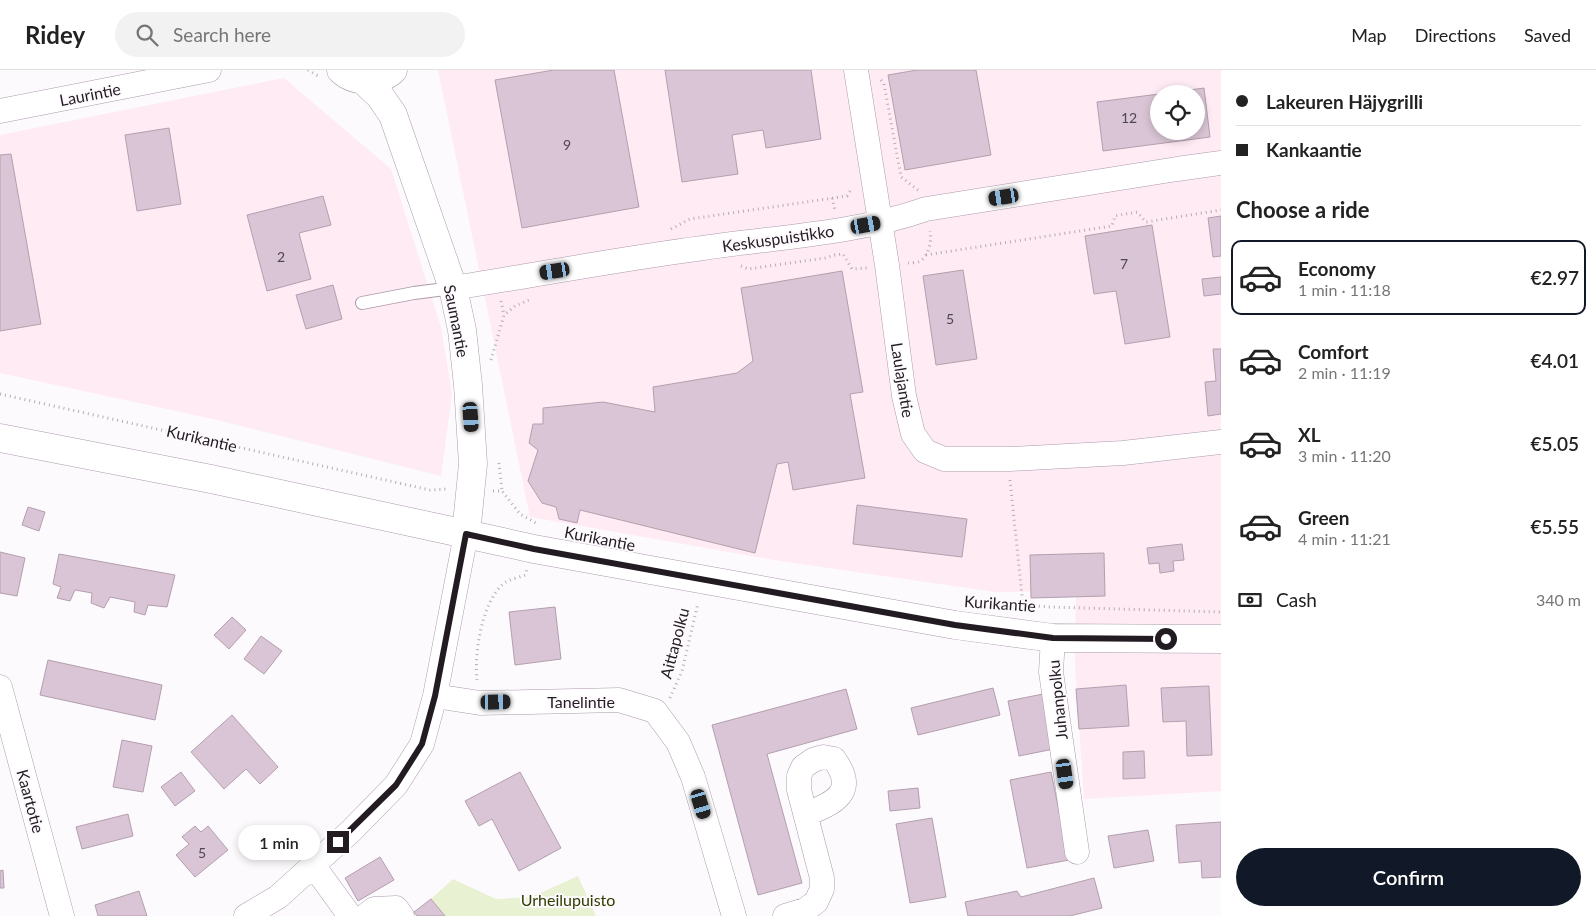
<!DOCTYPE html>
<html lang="en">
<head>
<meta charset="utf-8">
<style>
  :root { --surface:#fff; --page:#f2f2f2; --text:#222; --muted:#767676; --line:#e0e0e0; --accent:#111827 }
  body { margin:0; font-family:Lato,sans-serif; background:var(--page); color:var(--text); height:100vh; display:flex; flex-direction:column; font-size:19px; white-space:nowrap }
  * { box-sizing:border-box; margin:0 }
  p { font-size:16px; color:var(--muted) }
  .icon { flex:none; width:28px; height:28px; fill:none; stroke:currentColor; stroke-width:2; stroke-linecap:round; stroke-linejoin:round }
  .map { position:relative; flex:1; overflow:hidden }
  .details { display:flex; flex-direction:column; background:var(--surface); width:375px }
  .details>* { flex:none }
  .banner { display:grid; align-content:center; height:110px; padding:0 15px; background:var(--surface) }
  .controls { position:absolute; left:1150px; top:15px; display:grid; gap:10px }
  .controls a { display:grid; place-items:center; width:55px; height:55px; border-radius:50%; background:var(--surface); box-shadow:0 2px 8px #0003; font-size:25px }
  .end { position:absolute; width:22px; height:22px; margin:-11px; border:6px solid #221b22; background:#fff; box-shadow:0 0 0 2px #fff }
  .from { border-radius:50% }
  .bubble { position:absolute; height:35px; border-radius:18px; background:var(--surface); box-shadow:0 2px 8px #0003; font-size:16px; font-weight:600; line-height:35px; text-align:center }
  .car { position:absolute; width:15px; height:30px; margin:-15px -8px; border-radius:6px; box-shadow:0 0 4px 1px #0007; background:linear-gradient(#222 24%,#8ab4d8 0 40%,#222 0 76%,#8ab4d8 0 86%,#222 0) }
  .banner b { display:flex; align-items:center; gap:18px; height:48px; font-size:19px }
  .banner b+b { border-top:1px solid var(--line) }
  .banner i { width:12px; height:12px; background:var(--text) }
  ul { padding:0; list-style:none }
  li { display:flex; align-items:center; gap:15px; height:75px; margin:0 10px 8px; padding:0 5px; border:2px solid transparent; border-radius:10px }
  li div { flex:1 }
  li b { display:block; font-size:19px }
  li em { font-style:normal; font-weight:600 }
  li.selected { border-color:var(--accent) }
  li>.icon { width:45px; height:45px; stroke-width:1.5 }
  h2 { padding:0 15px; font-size:22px; line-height:60px }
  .pay { display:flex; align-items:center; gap:12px; height:55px; padding:0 15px; font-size:19px }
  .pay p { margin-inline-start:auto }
  .cta { display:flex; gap:10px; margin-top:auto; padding:10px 15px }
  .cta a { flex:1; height:58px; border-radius:30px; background:var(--accent); color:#fff; font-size:20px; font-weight:600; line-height:58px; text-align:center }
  header { display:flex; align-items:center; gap:30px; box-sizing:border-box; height:70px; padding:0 25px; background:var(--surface); border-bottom:1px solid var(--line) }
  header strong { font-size:24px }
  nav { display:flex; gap:28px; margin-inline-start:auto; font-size:18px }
  .search { width:350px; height:45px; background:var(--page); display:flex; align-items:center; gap:12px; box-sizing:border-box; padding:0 18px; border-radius:28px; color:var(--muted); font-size:19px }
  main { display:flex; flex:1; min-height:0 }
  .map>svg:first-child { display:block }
</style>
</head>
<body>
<header>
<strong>Ridey</strong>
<div class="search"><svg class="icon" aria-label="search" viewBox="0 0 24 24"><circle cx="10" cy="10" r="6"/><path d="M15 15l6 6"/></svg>Search here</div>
<nav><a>Map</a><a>Directions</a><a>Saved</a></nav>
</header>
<main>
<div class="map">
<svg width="1221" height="846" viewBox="0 0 1221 846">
  <rect width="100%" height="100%" fill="#fdfafe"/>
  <path fill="#ffebf3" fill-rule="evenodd" d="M438,0H1221V721L1084,729L1075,596L1076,521L995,522L780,491L530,447ZM1159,24H1196V61H1159Z
    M284,8L391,99L441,257L452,324L441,406L213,349L0,303V65Z"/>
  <path fill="#e8f1d2" d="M578,806L596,846H445L431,829L453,809L496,829L531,827Z"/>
  <path fill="#d9c5d5" stroke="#b39fae" d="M554,0H614L639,137L522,158L495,10Z
    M665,0H811L821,69L766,78L763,60L732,65L738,104L682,112Z
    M917,0H976L991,85L905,100L888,5Z
    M1204,18L1210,67L1103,81L1097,32L1159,24V61H1196V24H1161Z
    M169,58L181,134L137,141L125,65Z
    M11,84L41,254L0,261V85Z
    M323,126L331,155L299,163L311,209L267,221L247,145Z
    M1221,146V186L1213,187L1208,148Z
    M1152,155L1170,267L1125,274L1116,221L1094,224L1085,166Z
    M963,200L977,289L936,295L923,206Z
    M842,201L863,322L850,324L865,408L793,420L788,392L777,394L755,483L580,440L577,453L559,449L556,437L542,433L528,411L538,380L529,373L533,354H543V338L603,332L655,342L653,317L737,303L753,291L741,218Z
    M1221,207V224L1204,226L1202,209Z
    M333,215L342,249L306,259L296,225Z
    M1213,279H1221V344L1208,346L1205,312L1216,311Z
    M857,435L967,449L962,487L853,474Z
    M28,437L45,442L39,461L22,455Z
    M1182,474L1184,490L1173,491L1174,501L1160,503L1159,493L1149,494L1147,478Z
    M0,482L25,488L17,526L0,523Z
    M1104,483L1105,526L1031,528L1030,485Z
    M59,484L175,505L167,537L148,535L145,545L134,542L135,532L110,527L104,538L91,533L92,523L75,520L70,531L57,528L61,517L53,514Z
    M555,537L561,589L515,595L509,542Z
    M232,547L246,560L229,579L214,565Z
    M261,566L282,581L264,604L244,589Z
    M48,590L162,615L155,650L40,625Z
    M1126,615L1129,656L1079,659L1076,619Z
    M1209,616L1212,685L1187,686L1186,651L1163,652L1161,618Z
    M993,618L1000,645L918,665L911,638Z
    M846,619L857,659L767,684L802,813L758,825L712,655Z
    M1043,624L1054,679L1019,686L1008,631Z
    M232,645L278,697L260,714L246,699L224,719L191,682Z
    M122,670L152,676L143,722L113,717Z
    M1144,681L1145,708L1123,709V682Z
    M181,702L195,721L175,736L161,717Z
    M520,702L561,778L519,801L492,749L479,756L465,731Z
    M1051,702L1069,790L1027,798L1010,710Z
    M918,718L920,738L890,741L888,721Z
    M128,744L133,766L82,779L76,757Z
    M932,748L946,827L910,833L896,754Z
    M1221,752V807L1202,808L1201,791L1179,793L1176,755Z
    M195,756L201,762L208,756L228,780L195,807L176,785L189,774L182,767Z
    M1148,760L1154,791L1114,798L1108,766Z
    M380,787L394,810L358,831L345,808Z
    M3,800L4,818H0V801Z
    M1094,808L1102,838L1070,846H968L965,832L1017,821L1021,827Z
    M139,821L147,846H98L95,835Z
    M431,829L445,846H417L414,842Z"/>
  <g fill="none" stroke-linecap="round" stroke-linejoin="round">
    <g stroke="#ab9bad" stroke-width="14">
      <path id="service" d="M362,233L414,223L453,218"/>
    </g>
    <g stroke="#ab9bad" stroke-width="25">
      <path id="minor" d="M856,0L887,195L904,326L913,364L925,381L944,389H1010L1123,383L1221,372
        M0,41L209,0
        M453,218C536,205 619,189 703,178C777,167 855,164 926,139L1177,99L1221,93
        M1053,568L1051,602L1077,782
        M0,617L62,846
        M435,626L480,633L619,630L655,641L678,672L693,707L734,846
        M313,795L350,846
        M246,846L278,827L351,761L396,715L422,674L435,626L466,464
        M365,846L374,839L396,838L402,846
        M785,846L805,840L816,832L822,819V808L799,720V706L803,697L813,690L823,687L834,689C858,722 835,733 806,744"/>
    </g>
    <g stroke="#ab9bad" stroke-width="29">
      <path id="tertiary" d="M341,0C355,13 379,13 393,0
        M0,368L211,409L466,464L473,394L468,315L462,260L453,218L393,45L380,26L363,10"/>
    </g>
    <g stroke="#ab9bad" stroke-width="29">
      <path id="secondary" d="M466,464L534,479L955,555L1053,568L1221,569"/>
    </g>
    <path stroke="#b2aeb3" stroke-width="3" stroke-dasharray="1 4" stroke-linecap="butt" d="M308,0L318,6
      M881,10L884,14L901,107L918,120
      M832,128L835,140
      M671,159L690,149L847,126L852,118
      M926,185L1112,156L1115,146L1137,142L1146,152L1221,140
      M908,193C911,193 917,193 920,191C929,186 932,170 930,161
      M741,196L748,199L825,188L835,185L843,184L852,199L867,198
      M501,231L504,245
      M491,290L504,245L515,236L531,229
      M0,324L430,420L447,419
      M499,393L502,421
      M1010,410L1023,535
      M493,421H502L520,444L536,453
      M969,531L1050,537L1221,542
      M477,610C474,582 482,533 503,514C509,509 518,508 525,505L527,500
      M670,628L682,601L698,533"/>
    <use href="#service" stroke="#fff" stroke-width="12"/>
    <use href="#minor" stroke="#fff" stroke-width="24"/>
    <use href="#tertiary" stroke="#fff" stroke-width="28"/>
    <use href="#secondary" stroke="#fff" stroke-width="28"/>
  </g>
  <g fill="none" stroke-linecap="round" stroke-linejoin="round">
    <path stroke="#221b22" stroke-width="6" d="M338,772L396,715L422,674L435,626L466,464L534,479L955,555L1053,568L1166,569"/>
  </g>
  <g text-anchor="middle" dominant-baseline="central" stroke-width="4" stroke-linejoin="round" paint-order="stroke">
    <g font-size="14" fill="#50464f">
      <text x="1129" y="47">12</text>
      <text x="567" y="74">9</text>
      <text x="281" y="186">2</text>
      <text x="1124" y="193">7</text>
      <text x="950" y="248">5</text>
      <text x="202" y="782">5</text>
    </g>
    <g font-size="16" fill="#221b22" stroke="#fdfafe">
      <text transform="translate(90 24) rotate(-11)">Laurintie</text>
      <text transform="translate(778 168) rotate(-8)">Keskuspuistikko</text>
      <text transform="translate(457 251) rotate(79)">Saumantie</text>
      <text transform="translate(903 310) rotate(81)">Laulajantie</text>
      <text transform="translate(202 368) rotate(13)">Kurikantie</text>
      <text transform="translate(600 468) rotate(11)">Kurikantie</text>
      <text transform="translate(1000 533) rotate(4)">Kurikantie</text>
      <text transform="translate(674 573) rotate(-75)">Aittapolku</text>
      <text transform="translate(1057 630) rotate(-96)">Juhanpolku</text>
      <text x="581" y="631">Tanelintie</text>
      <text transform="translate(31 731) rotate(75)">Kaartotie</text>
    </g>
    <g font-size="16" fill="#323d00" stroke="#fdfafe">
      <text x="568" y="829">Urheilupuisto</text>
    </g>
  </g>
</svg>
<div class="controls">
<a><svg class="icon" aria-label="locate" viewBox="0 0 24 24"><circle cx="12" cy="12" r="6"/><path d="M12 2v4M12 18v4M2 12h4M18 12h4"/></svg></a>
</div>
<i class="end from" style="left:1166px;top:569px"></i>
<i class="end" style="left:338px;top:772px"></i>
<div class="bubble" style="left:238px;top:755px;width:82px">1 min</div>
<i class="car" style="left:1004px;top:127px;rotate:261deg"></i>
<i class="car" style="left:866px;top:155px;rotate:80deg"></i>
<i class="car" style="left:555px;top:201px;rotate:261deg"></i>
<i class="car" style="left:471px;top:347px;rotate:176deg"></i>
<i class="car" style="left:496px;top:632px;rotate:89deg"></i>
<i class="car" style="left:1065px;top:704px;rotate:172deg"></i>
<i class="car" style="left:701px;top:734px;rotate:163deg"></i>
</div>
<section class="details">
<div class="banner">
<b><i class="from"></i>Lakeuren Häjygrilli</b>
<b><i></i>Kankaantie</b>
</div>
<h2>Choose a ride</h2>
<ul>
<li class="selected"><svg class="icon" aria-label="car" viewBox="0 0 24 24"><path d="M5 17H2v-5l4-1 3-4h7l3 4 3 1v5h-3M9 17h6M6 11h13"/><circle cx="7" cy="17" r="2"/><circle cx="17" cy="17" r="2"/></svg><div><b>Economy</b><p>1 min · 11:18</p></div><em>€2.97</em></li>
<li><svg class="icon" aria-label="car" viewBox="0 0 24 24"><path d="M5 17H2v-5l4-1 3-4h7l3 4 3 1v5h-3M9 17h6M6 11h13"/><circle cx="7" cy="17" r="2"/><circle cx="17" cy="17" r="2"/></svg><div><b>Comfort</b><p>2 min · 11:19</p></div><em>€4.01</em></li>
<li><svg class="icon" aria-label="car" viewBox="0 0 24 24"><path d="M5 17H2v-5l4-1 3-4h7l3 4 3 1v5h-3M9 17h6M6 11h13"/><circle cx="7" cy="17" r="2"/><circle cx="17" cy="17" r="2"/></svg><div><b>XL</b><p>3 min · 11:20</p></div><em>€5.05</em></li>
<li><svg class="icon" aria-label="car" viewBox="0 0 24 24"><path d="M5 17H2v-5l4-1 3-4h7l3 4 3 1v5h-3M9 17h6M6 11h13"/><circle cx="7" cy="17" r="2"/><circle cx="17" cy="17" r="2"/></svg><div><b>Green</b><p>4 min · 11:21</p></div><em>€5.55</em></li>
</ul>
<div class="pay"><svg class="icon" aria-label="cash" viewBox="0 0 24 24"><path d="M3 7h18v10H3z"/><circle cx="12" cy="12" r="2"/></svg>Cash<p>340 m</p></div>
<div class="cta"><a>Confirm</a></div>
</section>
</main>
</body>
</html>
